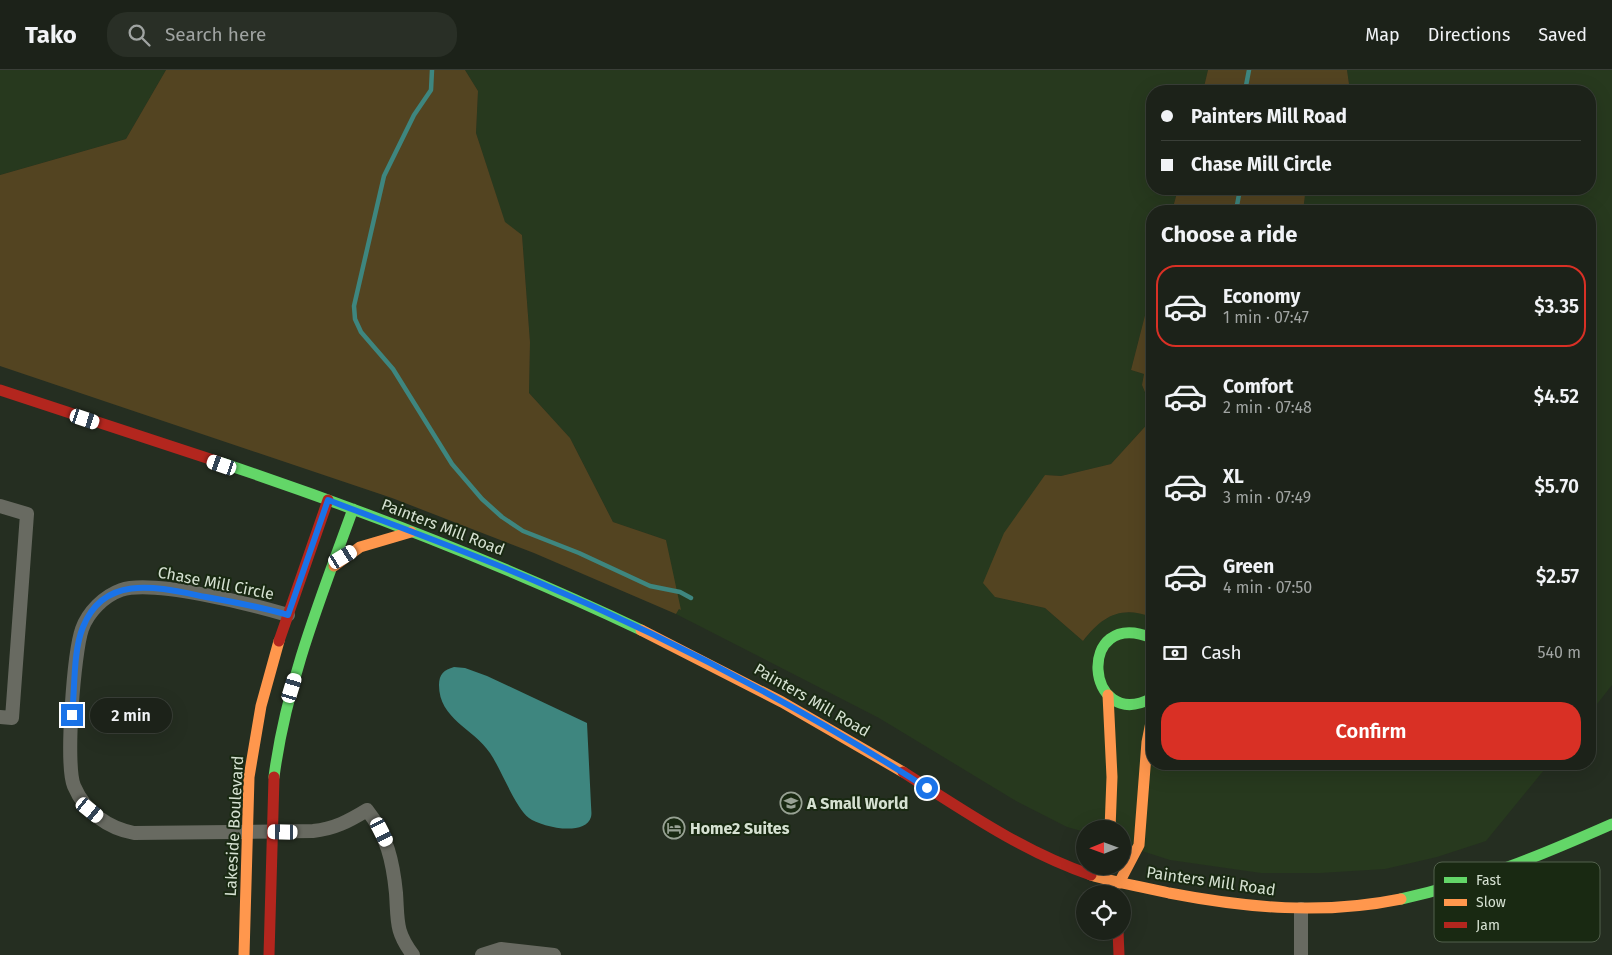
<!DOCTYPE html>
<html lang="en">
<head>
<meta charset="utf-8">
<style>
  :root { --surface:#1c2219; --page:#292f26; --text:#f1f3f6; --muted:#a0a4a2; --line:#3a3f38; --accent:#d93025 }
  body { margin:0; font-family:"Fira Sans",sans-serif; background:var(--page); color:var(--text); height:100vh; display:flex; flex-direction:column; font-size:19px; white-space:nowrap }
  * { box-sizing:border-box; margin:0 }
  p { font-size:16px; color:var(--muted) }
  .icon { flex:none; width:28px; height:28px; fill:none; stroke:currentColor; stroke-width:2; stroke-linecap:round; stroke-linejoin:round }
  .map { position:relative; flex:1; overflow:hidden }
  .sheet { position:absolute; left:1146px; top:135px; width:450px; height:565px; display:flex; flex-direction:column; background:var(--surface); border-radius:20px; box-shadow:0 5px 20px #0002,0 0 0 1px var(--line) }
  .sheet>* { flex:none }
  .guide { position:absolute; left:1146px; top:15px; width:450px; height:110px; border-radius:20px; box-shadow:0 5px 20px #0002,0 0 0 1px var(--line); display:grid; align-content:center; height:110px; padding:0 15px; background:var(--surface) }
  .needle { width:32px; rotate:269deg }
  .tools { position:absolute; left:1076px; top:750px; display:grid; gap:10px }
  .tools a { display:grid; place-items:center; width:55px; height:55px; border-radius:50%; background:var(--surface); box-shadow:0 5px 20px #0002,0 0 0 1px var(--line); font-size:25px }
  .end { position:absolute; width:22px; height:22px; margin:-11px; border:6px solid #1a73e8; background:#fff; box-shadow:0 0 0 2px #fff }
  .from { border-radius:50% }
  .bubble { position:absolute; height:35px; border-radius:18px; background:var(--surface); box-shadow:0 5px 20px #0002,0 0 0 1px var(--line); font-size:16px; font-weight:600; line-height:35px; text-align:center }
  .car { position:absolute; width:15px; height:30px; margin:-15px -8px; border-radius:6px; box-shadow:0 0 4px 1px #0007; background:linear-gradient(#fff 24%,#345 0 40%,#fff 0 76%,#345 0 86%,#fff 0) }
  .guide b { display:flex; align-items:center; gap:18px; height:48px; font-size:19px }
  .guide b+b { border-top:1px solid var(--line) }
  .guide i { width:12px; height:12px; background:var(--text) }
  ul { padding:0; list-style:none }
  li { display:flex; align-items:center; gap:15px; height:82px; margin:0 10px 8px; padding:0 5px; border:2px solid transparent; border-radius:20px }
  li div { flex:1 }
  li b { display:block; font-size:19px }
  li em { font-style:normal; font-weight:600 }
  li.on { border-color:var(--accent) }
  li>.icon { width:45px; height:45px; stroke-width:1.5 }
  h2 { padding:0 15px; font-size:22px; line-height:60px }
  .pay { display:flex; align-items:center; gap:12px; height:55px; padding:0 15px; font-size:19px }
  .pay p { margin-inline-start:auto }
  .button { display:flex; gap:10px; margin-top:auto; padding:10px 15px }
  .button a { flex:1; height:58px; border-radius:20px; background:var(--accent); color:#fff; font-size:20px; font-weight:600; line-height:58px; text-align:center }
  header { display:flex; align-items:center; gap:30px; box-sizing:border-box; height:70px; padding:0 25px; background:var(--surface); border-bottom:1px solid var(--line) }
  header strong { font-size:24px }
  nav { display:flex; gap:28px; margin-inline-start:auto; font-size:18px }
  .search { width:350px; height:45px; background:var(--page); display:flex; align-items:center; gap:12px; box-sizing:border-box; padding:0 18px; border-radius:20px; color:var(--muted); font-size:19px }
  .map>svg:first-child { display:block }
</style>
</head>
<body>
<header>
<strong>Tako</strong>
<div class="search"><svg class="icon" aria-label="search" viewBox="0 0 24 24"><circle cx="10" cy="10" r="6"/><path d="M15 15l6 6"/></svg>Search here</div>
<nav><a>Map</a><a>Directions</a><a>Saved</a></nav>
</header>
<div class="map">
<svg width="1612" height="885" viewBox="0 0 1612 885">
  <rect width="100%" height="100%" fill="#252e21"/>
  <path fill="#27391e" d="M0,0H166L126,69L0,105Z
    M465,0H1208L1203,21H1152V119H1178L1172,141H1152V218L1131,300L1144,304L1142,315L1152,339V349L1111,394L1061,406L1045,405L995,527L1045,538L1083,571L1097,554L1116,543L1139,542L1152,547V694H1549L1486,771L1437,787L1385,799L1320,803H1261L1170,790L1123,775L1122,759H1085V762L1067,757L1016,731L879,648L676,544L679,539L666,470L613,452L570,368L529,323L530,272L522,165L505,153L476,63L478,21Z
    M1347,0H1612V615L1590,643V141H1303L1305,125L1313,119H1590V21H1350Z"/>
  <path fill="#534421" d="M166,0H465L478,21L476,63L505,152L522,165L530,272L529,323L570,368L613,452L666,470L681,540L679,539L676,544L534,483L392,428L0,296V105L126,69Z
    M1208,0H1347L1350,21H1203Z
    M1505,14L1531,21H1503Z
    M1178,119H1313L1305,125L1303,141H1172Z
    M1152,218V339L1142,315L1144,304L1131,300Z
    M1152,349V547C1121,535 1102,546 1083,571L1045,538L995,527L983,513L1004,463L1045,405L1061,406L1111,394Z"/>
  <path fill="#3e867f" d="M454,597L465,598L487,606L587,653L591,735C591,739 592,743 591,747C585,767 541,757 529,748C515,737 501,699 490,683C473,658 439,649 439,615C439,604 444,600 454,597Z"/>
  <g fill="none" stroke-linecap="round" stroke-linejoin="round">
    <path stroke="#3e867f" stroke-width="4.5" d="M432,0L431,20L414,45L384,106L354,236L355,249L361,262L393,299L452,394L482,429L502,447L523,461L579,483L650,516L680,522L691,528
      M1245,21L1249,0
      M1236,141L1240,119"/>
    <path stroke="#686a61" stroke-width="14" d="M0,436L27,444L12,648L0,647
      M288,545C254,535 153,509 121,520C104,526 88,542 82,559C74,582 65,695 74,716C85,742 108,758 134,763L313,761C334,759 349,751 367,740C387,765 393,792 396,823C398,851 395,861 413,885
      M482,885L501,879L554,885
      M1301,885V839"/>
    <path stroke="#63d668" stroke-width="11" d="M219,392C363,440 504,495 641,560
      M1152,568C1075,536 1085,664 1152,628
      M274,707C286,614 321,527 353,439
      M1401,829C1475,813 1544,784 1612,754"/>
    <path stroke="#ff974d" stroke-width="11" d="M334,496L360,477L411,462
      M641,560L782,632L903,702
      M1108,625L1112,707L1110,759
      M1091,805C1117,813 1143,817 1169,823C1247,838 1323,845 1401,829
      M1119,813L1139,775L1147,672L1152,647
      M244,885L249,707L261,636L279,571"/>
    <path stroke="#b3261e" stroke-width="11" d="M0,320L219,392
      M279,571L328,430
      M903,702C963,740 1023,782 1091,805
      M1118,861L1119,885
      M269,885L274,707"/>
  </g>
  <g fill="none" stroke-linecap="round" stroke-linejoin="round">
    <path stroke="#1a73e8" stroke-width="6" d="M72,645C75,619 73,581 83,557C105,502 161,518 206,527C234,532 261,537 288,545L328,430C396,456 466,481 533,510C670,568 802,638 927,718"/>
  </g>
  <defs>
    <g id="school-ring" transform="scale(1.125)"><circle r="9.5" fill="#192912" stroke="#98a294" stroke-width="1.5"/><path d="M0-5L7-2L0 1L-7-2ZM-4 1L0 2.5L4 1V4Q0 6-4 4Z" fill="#98a294"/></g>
    <g id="hotel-ring" transform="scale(1.125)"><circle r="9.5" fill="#192912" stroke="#98a294" stroke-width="1.5"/><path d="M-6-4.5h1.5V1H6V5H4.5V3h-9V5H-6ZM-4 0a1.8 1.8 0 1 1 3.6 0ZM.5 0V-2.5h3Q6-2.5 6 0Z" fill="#98a294"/></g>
  </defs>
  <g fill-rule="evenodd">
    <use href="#school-ring" x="791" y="733"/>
    <use href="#hotel-ring" x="674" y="758"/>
  </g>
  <g text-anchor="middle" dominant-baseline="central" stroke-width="4" stroke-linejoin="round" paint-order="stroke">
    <g font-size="16" fill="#d6e1d2" stroke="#192912">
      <text transform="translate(443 457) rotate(21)">Painters Mill Road</text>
      <text transform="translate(216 513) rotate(11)">Chase Mill Circle</text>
      <text transform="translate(812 630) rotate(30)">Painters Mill Road</text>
      <text transform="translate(234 756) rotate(-87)">Lakeside Boulevard</text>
      <text transform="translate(1211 811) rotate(8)">Painters Mill Road</text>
    </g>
    <g font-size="16" font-weight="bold" fill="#d6e1d2" stroke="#192912" text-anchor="start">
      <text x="807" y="733">A Small World</text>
      <text x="690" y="758">Home2 Suites</text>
    </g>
  </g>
  <rect x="1434" y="792" width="166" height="80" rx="8" fill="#192912" stroke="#52604c" stroke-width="1"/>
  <rect x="1444" y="807" width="23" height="6" fill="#63d668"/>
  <rect x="1444" y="829" width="23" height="7" fill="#ff974d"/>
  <rect x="1444" y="852" width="23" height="6" fill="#b3261e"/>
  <g font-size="14" fill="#d6e1d2">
    <text x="1476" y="815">Fast</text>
    <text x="1476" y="837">Slow</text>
    <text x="1476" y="860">Jam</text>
  </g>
</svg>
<div class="tools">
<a><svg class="needle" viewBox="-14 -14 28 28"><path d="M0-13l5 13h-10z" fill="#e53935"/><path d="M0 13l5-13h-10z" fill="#a0a4a2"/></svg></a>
<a><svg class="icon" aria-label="locate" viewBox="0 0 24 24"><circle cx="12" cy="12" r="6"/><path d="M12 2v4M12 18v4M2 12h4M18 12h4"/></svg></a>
</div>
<i class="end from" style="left:927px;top:718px"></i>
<i class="end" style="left:72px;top:645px"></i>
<div class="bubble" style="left:90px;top:628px;width:82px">2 min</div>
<i class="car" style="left:85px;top:349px;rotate:108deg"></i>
<i class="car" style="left:222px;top:395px;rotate:289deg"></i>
<i class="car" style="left:343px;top:487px;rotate:59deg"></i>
<i class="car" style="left:292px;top:618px;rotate:17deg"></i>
<i class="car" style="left:90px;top:740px;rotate:129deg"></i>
<i class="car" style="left:283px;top:762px;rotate:271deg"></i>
<i class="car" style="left:382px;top:762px;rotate:153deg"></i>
<div class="guide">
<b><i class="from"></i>Painters Mill Road</b>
<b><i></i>Chase Mill Circle</b>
</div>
<section class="sheet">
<h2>Choose a ride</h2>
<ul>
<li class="on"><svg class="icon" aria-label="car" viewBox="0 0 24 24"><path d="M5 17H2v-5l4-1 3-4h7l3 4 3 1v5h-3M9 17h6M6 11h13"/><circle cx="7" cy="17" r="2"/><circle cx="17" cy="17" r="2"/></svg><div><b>Economy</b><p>1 min · 07:47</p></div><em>$3.35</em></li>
<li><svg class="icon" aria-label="car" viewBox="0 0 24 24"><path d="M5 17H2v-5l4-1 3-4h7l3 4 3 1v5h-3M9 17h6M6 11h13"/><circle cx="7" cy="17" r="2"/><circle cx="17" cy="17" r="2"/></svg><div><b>Comfort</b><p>2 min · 07:48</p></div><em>$4.52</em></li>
<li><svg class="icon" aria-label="car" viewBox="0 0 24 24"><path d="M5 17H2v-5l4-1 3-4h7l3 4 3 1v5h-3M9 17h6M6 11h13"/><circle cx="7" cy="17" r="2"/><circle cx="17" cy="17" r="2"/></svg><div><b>XL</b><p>3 min · 07:49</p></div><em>$5.70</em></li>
<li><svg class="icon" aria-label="car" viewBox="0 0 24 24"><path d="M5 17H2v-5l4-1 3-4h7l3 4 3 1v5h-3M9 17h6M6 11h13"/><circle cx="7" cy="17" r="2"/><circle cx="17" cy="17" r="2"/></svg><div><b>Green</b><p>4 min · 07:50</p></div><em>$2.57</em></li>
</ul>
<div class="pay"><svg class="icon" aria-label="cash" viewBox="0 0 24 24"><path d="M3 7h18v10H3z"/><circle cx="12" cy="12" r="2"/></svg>Cash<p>540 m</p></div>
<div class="button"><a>Confirm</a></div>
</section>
</div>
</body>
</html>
